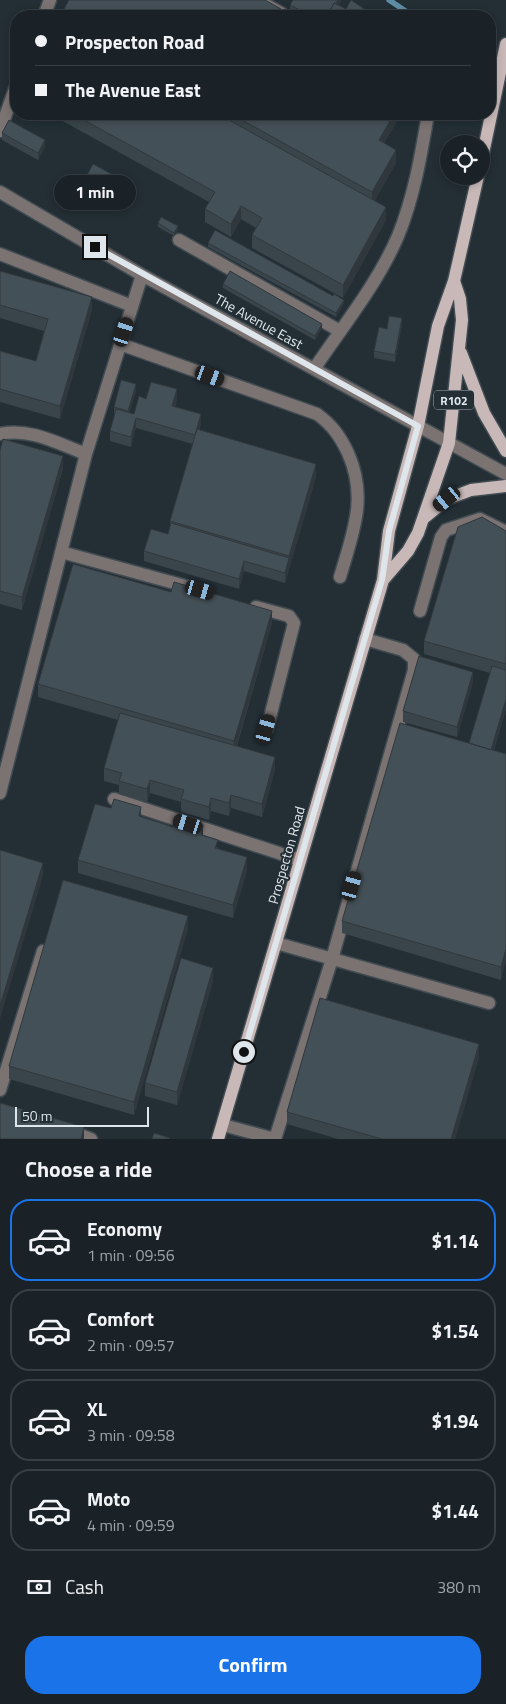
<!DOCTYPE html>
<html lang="en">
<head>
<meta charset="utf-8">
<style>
  :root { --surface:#1a2228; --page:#272f34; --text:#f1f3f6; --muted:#9fa4a8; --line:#383f45; --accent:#1a73e8 }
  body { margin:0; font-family:"Titillium Web",sans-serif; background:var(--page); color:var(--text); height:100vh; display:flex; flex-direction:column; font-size:19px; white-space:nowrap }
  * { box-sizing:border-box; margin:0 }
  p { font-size:16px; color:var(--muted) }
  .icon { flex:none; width:28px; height:28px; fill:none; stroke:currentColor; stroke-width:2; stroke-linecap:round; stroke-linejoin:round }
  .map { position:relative; height:1139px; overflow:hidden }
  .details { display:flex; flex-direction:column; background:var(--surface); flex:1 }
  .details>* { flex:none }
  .hud { position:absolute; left:10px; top:10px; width:486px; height:110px; border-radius:20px; box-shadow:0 2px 8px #0003,0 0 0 1px var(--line); display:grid; align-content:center; height:110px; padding:0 25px; background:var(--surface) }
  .buttons { position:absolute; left:440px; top:135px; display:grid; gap:10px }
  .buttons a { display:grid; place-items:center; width:50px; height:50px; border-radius:50%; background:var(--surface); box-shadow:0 2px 8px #0003,0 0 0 1px var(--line); font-size:25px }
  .scale { position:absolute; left:15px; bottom:12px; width:134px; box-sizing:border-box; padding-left:5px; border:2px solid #dfe6eb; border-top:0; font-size:14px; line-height:18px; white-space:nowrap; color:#dfe6eb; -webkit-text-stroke:4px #232e35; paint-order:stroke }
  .end { position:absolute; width:22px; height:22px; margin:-11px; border:6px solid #dfe6eb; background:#111; box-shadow:0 0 0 2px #111 }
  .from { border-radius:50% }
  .bubble { position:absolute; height:35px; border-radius:18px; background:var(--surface); box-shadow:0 2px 8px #0003,0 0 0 1px var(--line); font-size:16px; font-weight:700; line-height:35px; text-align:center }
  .car { position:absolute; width:15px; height:30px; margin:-15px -8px; border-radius:6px; box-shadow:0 0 4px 1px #0007; background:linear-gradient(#222 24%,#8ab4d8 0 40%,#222 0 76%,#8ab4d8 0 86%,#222 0) }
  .hud b { display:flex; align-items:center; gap:18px; height:48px; font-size:19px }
  .hud b+b { border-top:1px solid var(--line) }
  .hud i { width:12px; height:12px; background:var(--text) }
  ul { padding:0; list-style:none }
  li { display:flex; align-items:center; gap:15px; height:82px; margin:0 10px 8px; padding:0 15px; border:2px solid var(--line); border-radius:20px }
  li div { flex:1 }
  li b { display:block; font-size:19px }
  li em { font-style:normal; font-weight:700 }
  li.current { border-color:var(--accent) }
  li>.icon { width:45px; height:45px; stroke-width:1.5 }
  h2 { padding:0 25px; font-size:22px; line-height:60px }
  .pay { display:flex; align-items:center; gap:12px; height:55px; padding:0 25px; font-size:19px }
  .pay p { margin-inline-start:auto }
  .button { display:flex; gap:10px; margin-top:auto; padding:10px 25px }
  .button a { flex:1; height:58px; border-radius:20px; background:var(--accent); color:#fff; font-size:20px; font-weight:700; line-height:58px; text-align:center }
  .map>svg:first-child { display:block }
</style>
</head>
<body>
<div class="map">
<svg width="506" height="1139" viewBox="0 0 506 1139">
  <rect width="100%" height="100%" fill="#232e35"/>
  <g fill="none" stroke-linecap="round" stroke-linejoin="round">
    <path stroke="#5e8ca4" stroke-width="5.5" d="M389,0L413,16
      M490,67L506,78"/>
    <g stroke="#414b52" stroke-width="15">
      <path id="minor" d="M257,0L281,13
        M44,16L50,0
        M0,131L16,86
        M0,192L142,275L506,474
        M179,240L340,331
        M0,254L132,306
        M120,344L317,414C332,425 340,436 348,453C368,498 353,532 340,577
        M314,369C343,326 378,283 398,236C414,197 421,155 428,114
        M0,434C29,427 59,444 86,454
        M61,552L189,587
        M256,607L289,616L294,623L267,729
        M420,611L441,537L446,530L480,519L506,532
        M0,793L86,454L142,275
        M114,799L300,860
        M276,943L489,1003
        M0,1090L43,951
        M223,1125L275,1139
        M70,1131L91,1139
        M275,1139L332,959L414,670V659L403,650L365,639"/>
    </g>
    <g stroke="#414b52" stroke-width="15">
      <path id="major" d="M481,163L506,44
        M461,353L484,413L506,451
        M425,517L447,499L471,490L506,486
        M383,580L408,551L418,533L449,443L462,320L460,299L454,281
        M218,1139L383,580L389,531L418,426L438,326L454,281L478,176"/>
    </g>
    <use href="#minor" stroke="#7a7372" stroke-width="12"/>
    <use href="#major" stroke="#c8b9b8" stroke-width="12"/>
  </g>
  <path fill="#3a454b" d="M341,0L339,5L346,9L375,16H299L290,12V5Z
    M50,114H401L384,143L396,163L375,200L386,220L343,298L252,248V235L256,228L241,219L231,237L205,222V209L209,202Z
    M2,133L45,147L38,160L2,140Z
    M87,175L126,186L120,196L87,179Z
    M158,223L178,230L174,236L158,227Z
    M208,243L344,303L336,317L208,247Z
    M0,271L92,310L60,419L0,402V351L36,361L44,331L0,318Z
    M223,284L322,328L315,340L223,288Z
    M402,325L395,362L374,358V351L387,329Z
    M136,391L129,413L134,414L146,399H177L175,407L201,424L199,430L316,477L285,583L244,571L239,589L144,561V551L168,534L170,527V521L193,444L136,428L131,447L110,441V431L115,414H114V407Z
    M0,450L63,469L22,610L0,604Z
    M506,531V709L494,750L506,754L501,980L342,933V921L469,743L490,673L424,654V641Z
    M272,623L237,746L275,770L262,817L231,808L229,816L211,811L209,820L181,812V802L150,793L147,802L119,794V785L104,781V768L118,720L38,697V684Z
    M473,682L457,737L403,722V711Z
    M141,817L203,835L218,848L247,870L233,918L78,873V860Z
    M188,928L134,1115L9,1079V1066Z
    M213,981L177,1105L145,1096V1083Z
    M479,1057L455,1139H338L287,1124V1112Z"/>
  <path fill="#30383d" d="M338,0H341V1L333,16H329Z
    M394,114H401L379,153V140Z
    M45,140V147L38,160V153Z
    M396,150V163L372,205V192Z
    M126,182V186L120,196V193Z
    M241,206V219L231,237V224Z
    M386,207V220L343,298V285Z
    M178,226V230L174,236V233Z
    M92,297V310L60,419V406Z
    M344,300V303L336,317V313Z
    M402,318V325L395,362V355Z
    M322,324V328L315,340V336Z
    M136,384V391L128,418V411Z
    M177,389V399L172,416V406Z
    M201,414V424L195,445V435Z
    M136,418V428L131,447V437Z
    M63,456V469L22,610V597Z
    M316,464V477L285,583V573L289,558V556Z
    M244,561V571L239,589V579Z
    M272,611V623L234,754V741Z
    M473,672V682L457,737V727Z
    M506,699V709L490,762V752Z
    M275,757V770L262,817V804Z
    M150,780V793L147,802V789Z
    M231,795V808L229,816V803Z
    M211,798V811L209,820V807Z
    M141,807V820L139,816Z
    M203,825V838L201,835Z
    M247,857V870L233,918V905Z
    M43,863V876L0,1019V1006Z
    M188,916V928L134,1115V1102Z
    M506,949V961L501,980V967Z
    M213,968V981L177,1105V1092Z
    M479,1044V1057L455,1139H451Z
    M84,1127V1139H81Z"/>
  <path fill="#445057" stroke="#30383d" d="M69,0H265L281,9L278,14L283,16H60Z
    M293,0H338L336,3H334L327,16H311L290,5Z
    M351,0L375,16H327L334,3L346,9Z
    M73,114H218L386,207L343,285L252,235L262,218L241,206L231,224L205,209L215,192Z
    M231,114H394L379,140L396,150L372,192Z
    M9,120L45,140L38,153L2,133Z
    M93,164L126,182L120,193L87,175Z
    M161,217L178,226L174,233L158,223Z
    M215,230L333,296L334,294L344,300L336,313L208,243Z
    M0,271L92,297L60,406L0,389V351L36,361L48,319L0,305Z
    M230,271L322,324L315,336L223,284Z
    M389,316L402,318L395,355L374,351L379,327L387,329Z
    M121,380L136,384L128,411L114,407Z
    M151,382L177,389L172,406L201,414L195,435L136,418L131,437L110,431L116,409L134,414L139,396L146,399Z
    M197,429L316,464L289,556L170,521Z
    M3,439L63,456L22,597L0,591V450Z
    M482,517L506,531V664L424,641L458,527Z
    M171,523L289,558L285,573L244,561L239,579L144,551L151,529L168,534Z
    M73,564L171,592L174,582L272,611L234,741L38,684Z
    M419,656L473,672L457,727L403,711Z
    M492,666L506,670V699L491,750L469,743Z
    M120,713L275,757L262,804L231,795L229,803L211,798L209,807L181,799L184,790L150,780L147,789L119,781L122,773L104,768Z
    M400,723L506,754V949L501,967L342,921Z
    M114,799L141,807L139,816L173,827L176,817L203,825L201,835L218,840L215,848L247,857L233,905L78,860L95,804L111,808Z
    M0,850L43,863L0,1006Z
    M63,880L188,916L134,1102L9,1066Z
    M181,958L213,968L177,1092L145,1083Z
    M320,998L479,1044L451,1139H382L287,1112Z
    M0,1103L84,1127L81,1139H0Z
    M154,1133L170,1138L169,1139H152Z"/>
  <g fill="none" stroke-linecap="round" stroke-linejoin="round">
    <path stroke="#dfe6eb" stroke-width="6" d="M95,247L418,426L389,531L382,580L244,1052"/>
  </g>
  <g text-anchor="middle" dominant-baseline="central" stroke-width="4" stroke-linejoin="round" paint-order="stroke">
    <rect fill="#232e35" stroke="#a7afb4" stroke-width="1" x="434" y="390.5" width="40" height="19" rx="4"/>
    <g font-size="12" font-weight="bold" fill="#dfe6eb">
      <text x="454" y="400">R102</text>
    </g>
    <g font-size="14" fill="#dfe6eb" stroke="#232e35">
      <text transform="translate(259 321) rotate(29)">The Avenue East</text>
      <text transform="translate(286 855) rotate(-74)">Prospecton Road</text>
    </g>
  </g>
</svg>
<div class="buttons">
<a><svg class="icon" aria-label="locate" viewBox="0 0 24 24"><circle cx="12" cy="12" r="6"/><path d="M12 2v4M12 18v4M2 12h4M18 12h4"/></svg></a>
</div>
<div class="scale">50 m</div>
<i class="end from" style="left:244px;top:1052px"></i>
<i class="end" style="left:95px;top:247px"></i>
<div class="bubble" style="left:54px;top:175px;width:82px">1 min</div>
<i class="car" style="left:124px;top:332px;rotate:18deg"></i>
<i class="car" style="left:210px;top:376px;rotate:110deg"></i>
<i class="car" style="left:447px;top:499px;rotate:231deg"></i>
<i class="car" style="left:200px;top:590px;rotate:106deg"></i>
<i class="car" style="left:266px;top:729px;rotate:16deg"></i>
<i class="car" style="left:188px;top:824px;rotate:288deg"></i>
<i class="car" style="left:352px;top:886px;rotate:16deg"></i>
<div class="hud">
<b><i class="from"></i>Prospecton Road</b>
<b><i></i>The Avenue East</b>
</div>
</div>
<section class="details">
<h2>Choose a ride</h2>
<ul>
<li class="current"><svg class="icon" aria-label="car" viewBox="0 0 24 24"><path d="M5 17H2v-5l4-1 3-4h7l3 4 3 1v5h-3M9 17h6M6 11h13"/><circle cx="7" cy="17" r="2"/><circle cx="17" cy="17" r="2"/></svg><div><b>Economy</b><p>1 min · 09:56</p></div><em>$1.14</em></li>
<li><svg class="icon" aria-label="car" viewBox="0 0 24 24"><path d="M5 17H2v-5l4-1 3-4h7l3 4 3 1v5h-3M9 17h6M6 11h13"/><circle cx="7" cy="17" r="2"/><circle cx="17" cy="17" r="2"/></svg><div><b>Comfort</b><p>2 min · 09:57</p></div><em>$1.54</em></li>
<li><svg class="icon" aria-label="car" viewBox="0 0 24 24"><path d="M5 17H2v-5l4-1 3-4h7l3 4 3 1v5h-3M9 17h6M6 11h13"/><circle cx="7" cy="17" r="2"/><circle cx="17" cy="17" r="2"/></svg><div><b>XL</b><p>3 min · 09:58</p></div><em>$1.94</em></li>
<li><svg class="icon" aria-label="car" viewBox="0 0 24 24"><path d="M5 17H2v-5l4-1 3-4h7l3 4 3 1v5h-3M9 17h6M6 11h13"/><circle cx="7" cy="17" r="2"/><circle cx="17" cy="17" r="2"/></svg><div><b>Moto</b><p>4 min · 09:59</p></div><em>$1.44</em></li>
</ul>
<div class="pay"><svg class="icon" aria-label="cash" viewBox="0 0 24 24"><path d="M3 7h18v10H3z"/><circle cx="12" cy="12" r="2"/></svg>Cash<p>380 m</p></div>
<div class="button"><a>Confirm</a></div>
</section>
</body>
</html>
